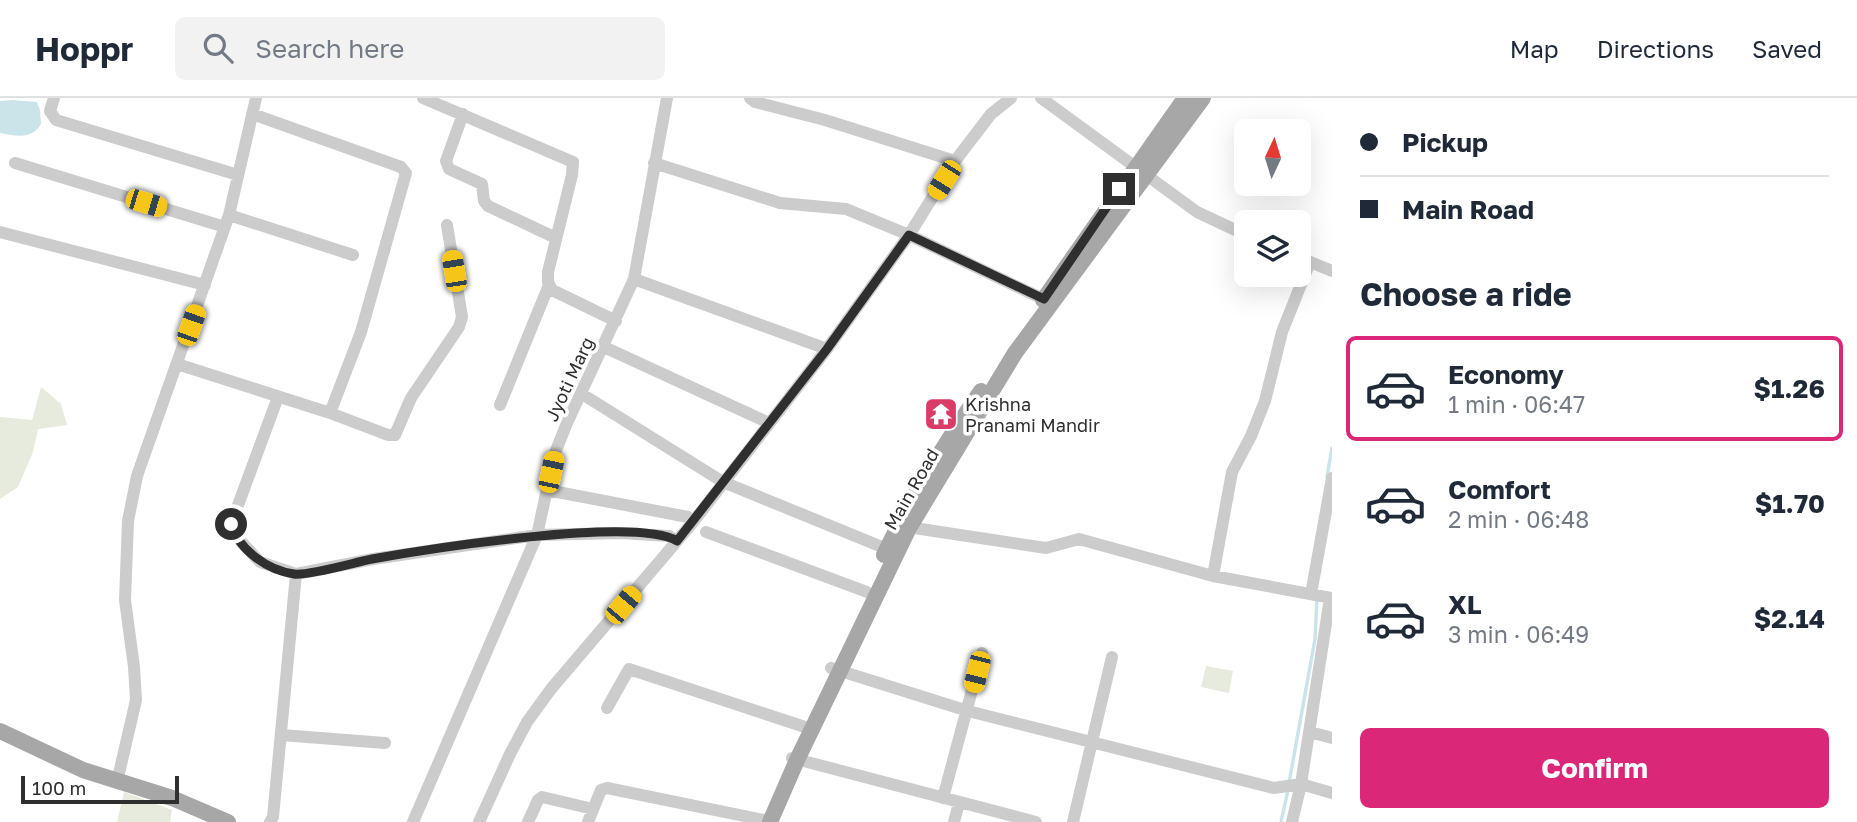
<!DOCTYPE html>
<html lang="en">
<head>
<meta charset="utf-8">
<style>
  :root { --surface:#fff; --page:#f2f2f3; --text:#1f2937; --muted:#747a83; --line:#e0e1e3; --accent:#db2777 }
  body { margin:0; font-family:"Golos Text",sans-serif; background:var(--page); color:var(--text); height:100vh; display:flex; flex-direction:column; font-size:26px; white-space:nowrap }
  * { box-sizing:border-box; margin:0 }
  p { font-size:23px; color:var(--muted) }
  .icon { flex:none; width:38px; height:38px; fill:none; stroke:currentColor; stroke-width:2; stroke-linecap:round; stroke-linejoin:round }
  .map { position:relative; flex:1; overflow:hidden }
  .details { display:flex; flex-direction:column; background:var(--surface); width:525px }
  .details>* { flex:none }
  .hud { display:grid; align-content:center; height:154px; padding:0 28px; background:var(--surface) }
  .needle { width:46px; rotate:4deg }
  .controls { position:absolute; left:1234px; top:21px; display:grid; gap:14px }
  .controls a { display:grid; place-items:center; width:77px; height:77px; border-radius:10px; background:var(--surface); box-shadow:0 7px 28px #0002; font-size:35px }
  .scale { position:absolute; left:21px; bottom:18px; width:158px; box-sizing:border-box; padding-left:7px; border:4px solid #2f2f2f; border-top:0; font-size:19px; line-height:24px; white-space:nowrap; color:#2f2f2f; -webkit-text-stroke:5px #fff; paint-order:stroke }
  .end { position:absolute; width:32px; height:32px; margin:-16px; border:9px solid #2f2f2f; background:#fff; box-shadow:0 0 0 4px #fff }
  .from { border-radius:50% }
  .car { position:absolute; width:21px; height:42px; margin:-21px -10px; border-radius:9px; box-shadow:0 0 5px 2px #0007; background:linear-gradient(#f5c518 24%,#345 0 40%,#f5c518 0 76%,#345 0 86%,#f5c518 0) }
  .hud b { display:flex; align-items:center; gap:24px; height:66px; font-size:26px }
  .hud b+b { border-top:2px solid var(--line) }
  .hud i { width:18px; height:18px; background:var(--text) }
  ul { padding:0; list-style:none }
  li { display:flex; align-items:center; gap:21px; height:105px; margin:0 14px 10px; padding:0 14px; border:4px solid transparent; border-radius:10px }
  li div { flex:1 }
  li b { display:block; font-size:26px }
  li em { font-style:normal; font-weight:700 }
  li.on { border-color:var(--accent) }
  li>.icon { width:63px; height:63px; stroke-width:1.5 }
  h2 { padding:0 28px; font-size:32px; line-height:84px }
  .primary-button { display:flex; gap:14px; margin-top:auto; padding:14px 28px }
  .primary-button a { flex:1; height:80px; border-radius:10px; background:var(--accent); color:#fff; font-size:28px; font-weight:700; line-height:80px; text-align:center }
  header { display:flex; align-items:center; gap:42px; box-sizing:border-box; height:98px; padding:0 35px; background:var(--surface); border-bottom:2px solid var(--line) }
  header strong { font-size:33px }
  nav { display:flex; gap:38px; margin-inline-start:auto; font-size:24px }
  .search { width:490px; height:63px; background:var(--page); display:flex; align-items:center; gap:18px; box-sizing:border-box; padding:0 24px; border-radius:10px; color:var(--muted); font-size:26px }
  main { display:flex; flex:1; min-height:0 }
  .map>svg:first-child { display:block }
</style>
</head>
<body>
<header>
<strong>Hoppr</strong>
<div class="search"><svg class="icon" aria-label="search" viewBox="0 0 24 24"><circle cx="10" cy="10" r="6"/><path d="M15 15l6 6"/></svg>Search here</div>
<nav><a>Map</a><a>Directions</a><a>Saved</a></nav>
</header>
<main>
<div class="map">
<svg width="1332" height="724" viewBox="0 0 1332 724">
  <rect width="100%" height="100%" fill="#fff"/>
  <path fill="#e7ebdd" d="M41,289L61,306L67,327L38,331L33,354L18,389L0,401V319L32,322Z
    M1206,568L1233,573L1229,595L1201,589Z
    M124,694L172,712L170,724H117Z"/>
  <path fill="#cbe4ea" d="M13,2L37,4L40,12L41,26C32,42 15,38 0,35V3Z"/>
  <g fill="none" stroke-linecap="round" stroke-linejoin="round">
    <path stroke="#cbe4ea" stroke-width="3.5" d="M1327,379L1332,350
      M1289,685L1315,541L1317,501
      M1281,724L1288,692"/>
    <path stroke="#ccc" stroke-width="12" d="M54,0L50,13L56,22L238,77
      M423,0L573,64L572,77L548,174V184L552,192L616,223
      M750,0L755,4L825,22L955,63
      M1041,0L1197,114L1246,137
      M252,16L401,69L406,75L361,234L330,315
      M463,16L446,63L449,71L482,86L484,103L488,108L556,140
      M15,65L225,129
      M654,65L780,105L846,111L909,137L1043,201
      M229,117L353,157
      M0,134L205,187
      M1298,159L1332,173
      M634,181L827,251
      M604,249L769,325
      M177,266L330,315L388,337H395L411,300L459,229L462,219L447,127
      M582,296L723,384L887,451
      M278,299L231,426L234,436L260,464L296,476L373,461L537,437L620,435L669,438L677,443
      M500,307L549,187
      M547,392L688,419L694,423
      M901,428L1046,450L1079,441L1213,478L1332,500
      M706,434L867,494
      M1213,478L1232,374L1251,338L1265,303L1282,234L1310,164
      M1311,496L1332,380
      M831,570L968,613L1274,690L1301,686L1332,695
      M607,610L629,571L805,629
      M1310,634L1332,640
      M281,637L385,645
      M792,660L1036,724
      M117,684L136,602L134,569L125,502L128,423L137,378L229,117L256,0
      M943,700L982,555
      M270,724L273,719L296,476
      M413,724L537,437L555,355L567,325L634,181L667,0
      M479,724L510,656L527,624L551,591L694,423L827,251L909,137L955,63L991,16L1011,0
      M528,724L538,702L542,699L593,711
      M588,724L601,692L607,690L764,722
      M954,724L959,705
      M1073,724L1112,559
      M1292,724L1301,686L1330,500"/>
    <path stroke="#a7a7a7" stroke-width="16" d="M1043,202L1185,0
      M884,457C911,400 945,345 981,293
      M0,633L83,672L172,700L228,724
      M770,724L797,662L909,430L1015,255L1203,0"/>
  </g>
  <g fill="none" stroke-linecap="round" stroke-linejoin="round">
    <path stroke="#2f2f2f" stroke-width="9" d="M231,426C239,452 267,472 294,476C308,478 356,464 372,461C427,451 636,418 677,443L827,251L909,137L1044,201L1119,91"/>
  </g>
  <defs>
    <g id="temple-square" transform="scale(1.75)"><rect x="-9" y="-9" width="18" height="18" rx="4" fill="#da3c67" stroke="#fff"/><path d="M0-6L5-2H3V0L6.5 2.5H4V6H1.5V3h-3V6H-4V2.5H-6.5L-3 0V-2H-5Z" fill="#fff"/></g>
  </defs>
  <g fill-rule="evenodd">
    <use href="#temple-square" x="941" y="316"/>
  </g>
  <g text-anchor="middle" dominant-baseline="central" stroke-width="7" stroke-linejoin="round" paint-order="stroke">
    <g font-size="18" fill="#2f2f2f" stroke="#fff">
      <text transform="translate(569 281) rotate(-65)">Jyoti Marg</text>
      <text transform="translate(911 391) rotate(-60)">Main Road</text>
    </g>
    <g font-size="18" fill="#2f2f2f" stroke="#fff" text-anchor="start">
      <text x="965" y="306">Krishna<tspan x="965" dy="21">Pranami Mandir</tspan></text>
    </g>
  </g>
</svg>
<div class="controls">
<a><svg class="needle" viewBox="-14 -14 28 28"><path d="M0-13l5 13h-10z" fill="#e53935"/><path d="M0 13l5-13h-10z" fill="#747a83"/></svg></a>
<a><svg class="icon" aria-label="layers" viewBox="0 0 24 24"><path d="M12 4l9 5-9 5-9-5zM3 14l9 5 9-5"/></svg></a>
</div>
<div class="scale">100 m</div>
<i class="end from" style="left:231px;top:426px"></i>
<i class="end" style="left:1119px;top:91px"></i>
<i class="car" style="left:944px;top:82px;rotate:212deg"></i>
<i class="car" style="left:146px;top:105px;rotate:107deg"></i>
<i class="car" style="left:454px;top:173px;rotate:351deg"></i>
<i class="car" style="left:191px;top:227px;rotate:19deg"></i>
<i class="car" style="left:551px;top:374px;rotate:12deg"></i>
<i class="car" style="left:623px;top:507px;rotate:40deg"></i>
<i class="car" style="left:977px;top:574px;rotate:194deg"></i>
</div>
<section class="details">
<div class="hud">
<b><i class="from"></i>Pickup</b>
<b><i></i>Main Road</b>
</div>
<h2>Choose a ride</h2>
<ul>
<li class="on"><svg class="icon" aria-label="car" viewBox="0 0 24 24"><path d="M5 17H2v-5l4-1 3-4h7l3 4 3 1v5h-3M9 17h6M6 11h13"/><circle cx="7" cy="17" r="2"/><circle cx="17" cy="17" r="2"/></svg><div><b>Economy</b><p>1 min · 06:47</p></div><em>$1.26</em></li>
<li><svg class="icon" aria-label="car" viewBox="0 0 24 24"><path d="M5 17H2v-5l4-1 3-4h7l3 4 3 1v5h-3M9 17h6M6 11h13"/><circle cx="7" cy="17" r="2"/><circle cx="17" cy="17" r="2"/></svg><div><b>Comfort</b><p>2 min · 06:48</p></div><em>$1.70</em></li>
<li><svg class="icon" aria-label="car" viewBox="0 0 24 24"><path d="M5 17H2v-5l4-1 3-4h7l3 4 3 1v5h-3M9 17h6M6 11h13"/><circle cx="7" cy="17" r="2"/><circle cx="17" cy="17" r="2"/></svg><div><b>XL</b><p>3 min · 06:49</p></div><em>$2.14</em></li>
</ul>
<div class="primary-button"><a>Confirm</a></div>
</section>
</main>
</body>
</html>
